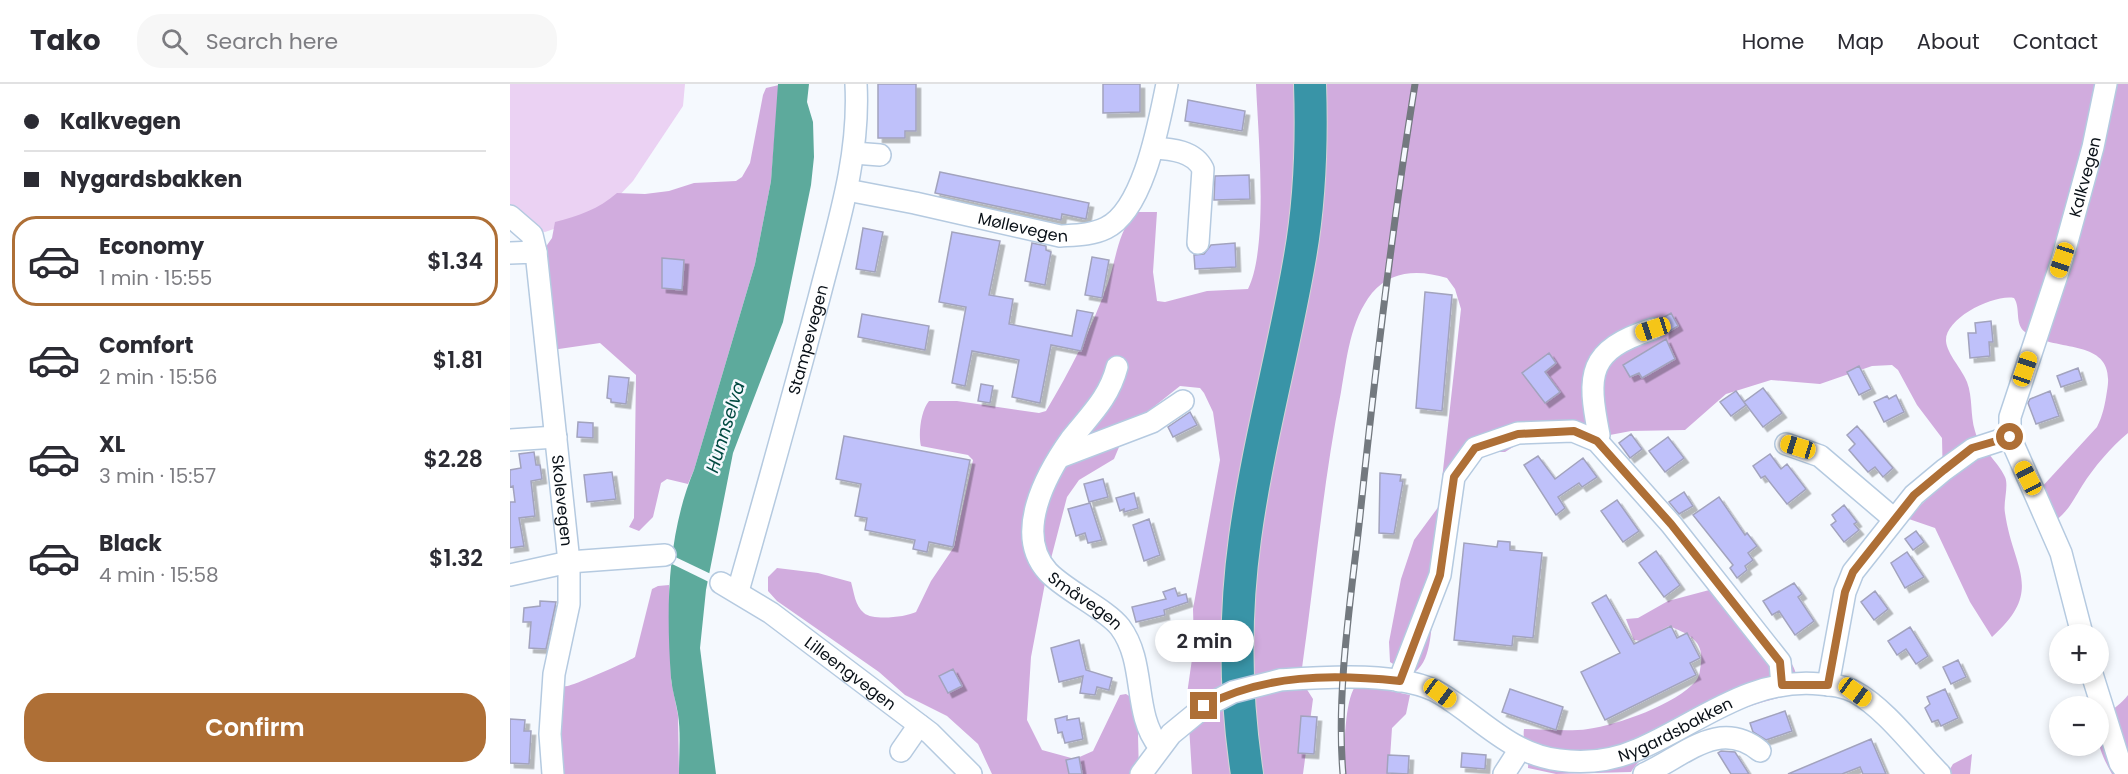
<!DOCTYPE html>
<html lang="en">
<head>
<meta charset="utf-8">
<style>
  :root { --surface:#fff; --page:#f7f7f7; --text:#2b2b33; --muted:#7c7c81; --line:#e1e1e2; --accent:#ae6f36 }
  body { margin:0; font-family:Poppins,sans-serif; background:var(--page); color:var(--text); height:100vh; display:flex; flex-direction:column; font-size:22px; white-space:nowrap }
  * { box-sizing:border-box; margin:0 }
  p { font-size:20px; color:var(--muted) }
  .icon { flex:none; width:33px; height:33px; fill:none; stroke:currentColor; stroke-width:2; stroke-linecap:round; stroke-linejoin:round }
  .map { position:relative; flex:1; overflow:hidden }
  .panel { display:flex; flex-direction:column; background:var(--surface); width:510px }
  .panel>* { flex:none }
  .top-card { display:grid; align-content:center; height:132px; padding:0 24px; background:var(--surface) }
  .buttons { position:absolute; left:1539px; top:540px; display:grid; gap:12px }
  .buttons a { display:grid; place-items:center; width:60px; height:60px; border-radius:50%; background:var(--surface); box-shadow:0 3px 9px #0003; font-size:30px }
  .end { position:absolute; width:27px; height:27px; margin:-14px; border:8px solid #ae6f36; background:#fff; box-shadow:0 0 0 3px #fff }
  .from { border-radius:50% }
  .bubble { position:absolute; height:42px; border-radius:21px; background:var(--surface); box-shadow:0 3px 9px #0003; font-size:20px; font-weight:600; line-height:42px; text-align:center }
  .car { position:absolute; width:18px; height:36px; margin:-18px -9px; border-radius:8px; box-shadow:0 0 4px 2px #0007; background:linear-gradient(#f5c518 24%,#345 0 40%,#f5c518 0 76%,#345 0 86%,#f5c518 0) }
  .top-card b { display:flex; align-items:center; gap:21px; height:57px; font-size:22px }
  .top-card b+b { border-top:2px solid var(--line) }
  .top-card i { width:15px; height:15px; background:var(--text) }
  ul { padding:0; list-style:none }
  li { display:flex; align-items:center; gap:18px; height:90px; margin:0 12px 9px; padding:0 12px; border:3px solid transparent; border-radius:24px }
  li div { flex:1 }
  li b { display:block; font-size:22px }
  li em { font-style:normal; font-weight:600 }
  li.selected { border-color:var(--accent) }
  li>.icon { width:54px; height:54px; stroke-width:1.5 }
  .cta { display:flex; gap:12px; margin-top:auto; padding:12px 24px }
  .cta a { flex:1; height:69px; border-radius:24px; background:var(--accent); color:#fff; font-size:24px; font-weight:600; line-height:69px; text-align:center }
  header { display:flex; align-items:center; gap:36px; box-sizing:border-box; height:84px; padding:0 30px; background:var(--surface); border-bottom:2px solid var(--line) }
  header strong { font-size:28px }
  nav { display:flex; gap:33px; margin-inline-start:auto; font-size:21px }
  .search { width:420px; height:54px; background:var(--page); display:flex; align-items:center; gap:15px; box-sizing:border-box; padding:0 21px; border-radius:24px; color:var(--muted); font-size:22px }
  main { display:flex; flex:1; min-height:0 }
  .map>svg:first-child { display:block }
</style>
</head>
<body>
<header>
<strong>Tako</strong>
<div class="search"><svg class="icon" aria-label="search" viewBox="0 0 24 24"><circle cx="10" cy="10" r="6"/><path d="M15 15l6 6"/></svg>Search here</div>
<nav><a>Home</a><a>Map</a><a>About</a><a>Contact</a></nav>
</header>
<main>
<section class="panel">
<div class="top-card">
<b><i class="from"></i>Kalkvegen</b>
<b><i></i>Nygardsbakken</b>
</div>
<ul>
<li class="selected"><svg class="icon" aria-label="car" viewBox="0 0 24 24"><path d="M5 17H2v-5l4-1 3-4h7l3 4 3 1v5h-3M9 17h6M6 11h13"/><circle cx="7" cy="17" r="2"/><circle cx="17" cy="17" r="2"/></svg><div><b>Economy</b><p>1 min · 15:55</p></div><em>$1.34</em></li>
<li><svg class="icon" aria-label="car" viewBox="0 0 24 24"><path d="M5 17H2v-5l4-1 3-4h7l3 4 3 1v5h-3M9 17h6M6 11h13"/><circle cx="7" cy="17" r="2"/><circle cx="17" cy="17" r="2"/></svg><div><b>Comfort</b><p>2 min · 15:56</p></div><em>$1.81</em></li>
<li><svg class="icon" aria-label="car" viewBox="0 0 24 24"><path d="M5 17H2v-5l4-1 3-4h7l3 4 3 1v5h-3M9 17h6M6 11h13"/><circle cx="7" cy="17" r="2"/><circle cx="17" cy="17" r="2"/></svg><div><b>XL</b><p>3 min · 15:57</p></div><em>$2.28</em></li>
<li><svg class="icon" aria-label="car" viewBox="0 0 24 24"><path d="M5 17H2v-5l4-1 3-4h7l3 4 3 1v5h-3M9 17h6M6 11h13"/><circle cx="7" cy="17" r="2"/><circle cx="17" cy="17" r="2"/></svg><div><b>Black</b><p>4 min · 15:58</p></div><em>$1.32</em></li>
</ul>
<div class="cta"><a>Confirm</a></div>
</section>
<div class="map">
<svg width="1618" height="690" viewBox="0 0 1618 690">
  <defs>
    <filter id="shadow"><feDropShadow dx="4.5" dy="4.5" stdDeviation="0" flood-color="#0004"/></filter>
  </defs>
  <rect width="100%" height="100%" fill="#f5f9fe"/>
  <path fill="#ebd2f3" d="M0,0H175L173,22L123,97L105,116L70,136L35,148L10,144L0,139Z"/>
  <path fill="#d1acde" d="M746,0H1618V349C1601,363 1584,383 1572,402C1562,418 1560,425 1544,438L1530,405L1587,343C1593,331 1595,320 1597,307C1607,252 1547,270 1515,248C1504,240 1511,224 1504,214C1484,210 1435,234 1436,257C1437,270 1452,285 1457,298C1463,314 1460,331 1465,347C1469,363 1488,377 1495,393C1499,402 1493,418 1495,429C1503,485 1535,506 1482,553L1460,518L1425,444L1396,434L1433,401L1432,354L1407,321L1388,286L1382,281L1362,282L1310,300L1261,296L1216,310L1175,346L1121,347L1084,354L1029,347L995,368H974L958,381C947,426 931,472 924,517C921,538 923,575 905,588L891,585L880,578L879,558L891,495L904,456L929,422L951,225L945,205L937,194C911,186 882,185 862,209C840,237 837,274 831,308C813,399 805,492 792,584L796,604L803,615L793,690H682L677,610L684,561L683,525L710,376L703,328L694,309L690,304L670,302L617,344L604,375L569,396L557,413L536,494L521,573L517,636L532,666L565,675L583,667L610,611L616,610L627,617L630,623L628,651L629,690H482L468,660L437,632L395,611L369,588L267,517L258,507V493L267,484L308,489L341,498C344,508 345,522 354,529C363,537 396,533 406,528L421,497L444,463L463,376L458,371L411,362C408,350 411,326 419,317H447L529,329L536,327C560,287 582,244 598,199C607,173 607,149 626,128H647L643,188L647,217L655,218L697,207L738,205C759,163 748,49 746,0Z
    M269,1L261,97L245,180L184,386L178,400L157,395L151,399L143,433L129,447L119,443L124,434L126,291L90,259L35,267L30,171L42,154L45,138C68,132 89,125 107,109L135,110L159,107L184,99L226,97L232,93L240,79L253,11L256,4Z
    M159,501L161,596L168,631L169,690H40L43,602C47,602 53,603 58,602C64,601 122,576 125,573L142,505L148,502Z
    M1203,505L1277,572C1286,585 1289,594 1285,610C1243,619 1143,651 1121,688L1046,690L1018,684C1019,670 1012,659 1014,645C1035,645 1058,648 1078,645C1108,641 1166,620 1186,597C1190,592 1190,585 1191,579C1194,556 1178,550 1159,542L1130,557L1124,556L1116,535L1128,534L1158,517Z
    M847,600L900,611L896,630L882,644L879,690H834C834,671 834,613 847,600Z
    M1618,611V690H1602C1593,674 1578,645 1596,631C1604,624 1611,620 1618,611Z
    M1462,670L1460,690H1437L1443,680Z"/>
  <path fill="#5daa9c" d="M268,0H299L297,18L303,38L304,73L301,101L273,238L223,369L196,506L190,564L206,690H169C169,670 171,650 168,630C166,618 162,606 161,594C156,524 157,451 184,386L245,180L261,97Z"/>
  <path fill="#f5f9fe" d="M159,470L203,491L201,499L158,478Z"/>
  <path fill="#bfc1fa" stroke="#a2a3bd" stroke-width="1.5" filter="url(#shadow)" d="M368,0H406V47H395V54H368Z
    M593,0H630V28L593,29Z
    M678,16L735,27L732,47L675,37Z
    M430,88L579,119L576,135L552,130L551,136L425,109Z
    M739,91L740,115L704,116L705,92Z
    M353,144L373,148L365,188L346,185Z
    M442,148L490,157L479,211L503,215L499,240L562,252L567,226L583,229L571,267L541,261L530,319L502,313L509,276L462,267L455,302L442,299L456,223L429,218Z
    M522,159L536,162V166L541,168L535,201L515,197Z
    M725,159L726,183L685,185L684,171L694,170L701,161Z
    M582,173L599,176L592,214L575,211Z
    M152,174L174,176L172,206L152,204Z
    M915,208L942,211L932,327L906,324Z
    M1161,229L1168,242L1155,250V241L1151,235Z
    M352,230L419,242L415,266L348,253Z
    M1481,237L1483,258H1479L1480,272L1460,274L1458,249H1466L1465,239Z
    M1156,255L1165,275L1132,294L1129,289L1120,293L1113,281Z
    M1039,269L1046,279L1035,288L1050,308L1035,319L1012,289Z
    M1349,282L1361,305L1349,311L1337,288Z
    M1568,284L1572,296L1551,303L1547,292Z
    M99,292L119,294L116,320L101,318V315L97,314Z
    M471,300L483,302L480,319L468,317Z
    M1253,304L1272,329L1253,343L1234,318Z
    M1226,307L1236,321L1221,332L1210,318Z
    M1540,307L1549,332L1526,340L1518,319L1520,315Z
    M1386,311L1394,328L1374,338L1364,318L1377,312L1379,315Z
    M680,328L687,341L663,353L658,343Z
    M68,338L83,339V354L67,353Z
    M1347,342L1383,384L1373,393L1365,383L1358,388L1339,366L1345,360L1337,351Z
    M1121,350L1132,365L1120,374L1109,359Z
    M334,352L460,376L443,463L419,458L417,468L403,465L405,456L355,446L357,434L345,432L351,400L326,395Z
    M1158,353L1174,374L1155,388L1139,367Z
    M24,368L26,381H30L32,395L21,397L25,432L9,434L14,462L0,464V418H5L3,402L0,403V386L11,384L9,370Z
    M1260,370L1271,385L1277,380L1296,405L1277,420L1255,392L1251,394L1243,382Z
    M1028,372L1045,395L1073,374L1087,393L1072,403L1069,399L1048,413L1055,424L1046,431L1014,381Z
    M102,388L106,415L77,418L74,391Z
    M870,389L891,391L890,397H893L884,450L869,449Z
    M593,395L598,413L579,418L574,400Z
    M1174,408L1183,422L1169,430L1159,418Z
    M624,409L628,424L614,428V425L610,427L606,414Z
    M1209,413L1235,451L1237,449L1247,462L1238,469L1243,476L1235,482L1237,486L1227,494L1220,484L1223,481L1183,431Z
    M1107,416L1129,447L1113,458L1091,427Z
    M580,419L592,456L578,459L575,449L566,452L558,425Z
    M1334,421L1347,438L1344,440L1349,446L1334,458L1321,441L1326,437L1322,431Z
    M639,435L650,471L634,477L623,441Z
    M1406,447L1414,458L1403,466L1395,455Z
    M988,457L1000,458V466L1032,469L1023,554L1003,552L1002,562L944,556L954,459L987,463Z
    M1146,467L1170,501L1154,513L1129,479Z
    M1397,468L1414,493L1395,504L1381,479Z
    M1284,499L1292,510L1288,513L1304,537L1285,551L1269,527L1262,531L1253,517Z
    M665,504L668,512L676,510L678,518L654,526L655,531L626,538L622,523L656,515L653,508Z
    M1365,507L1378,525L1364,536L1351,518Z
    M1096,511L1124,560L1161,542L1167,554L1177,549L1190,574L1180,579L1186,591L1095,636L1071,588L1110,569L1082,519Z
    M30,517L46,518L36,565L19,564L21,538H13L14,524L30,522Z
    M1400,543L1418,572L1406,580L1396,565L1387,571L1378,557Z
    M569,556L576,586L602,594L599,606L587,603L585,611L570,609L573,592L549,598L541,564Z
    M1448,576L1456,593L1441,600L1433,583Z
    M443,585L452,602L438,609L429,592Z
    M1000,605L1053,623L1046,646L992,628Z
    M1435,605L1448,634L1431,642L1428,636L1422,638L1415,624L1420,620L1417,613Z
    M1275,627L1282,647L1256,656L1243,648L1240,639Z
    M557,632V636L569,634L573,655L555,659L552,648L548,649L545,635Z
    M791,632L807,633L804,670L788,669Z
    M0,635L15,636L14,647H21L19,680L0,679Z
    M1361,655L1376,690H1353L1350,683L1332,690H1278Z
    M1211,667L1225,668L1239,690H1221L1208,669Z
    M952,669L976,671L975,685L951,683Z
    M878,671L899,672L898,690L877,689Z
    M569,673L572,690H559L556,676Z"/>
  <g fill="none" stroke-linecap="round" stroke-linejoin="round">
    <g stroke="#b5cae0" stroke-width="24">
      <g id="minor">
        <path d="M643,64C662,65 684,67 693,85L688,159"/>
        <path d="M344,69L370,71"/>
        <path id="s1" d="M337,106L405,119L550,152C565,151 582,151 596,144C634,126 649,38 657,0"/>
        <path d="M0,132L22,151L26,168"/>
        <path id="s2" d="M0,169L26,168L59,478V520L44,590L40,650L43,690"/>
        <path id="s3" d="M607,283C599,314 580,331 561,355C536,390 503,450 538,488C556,507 596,525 610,543C637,579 622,629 649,662"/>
        <path d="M0,356L46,353"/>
        <path d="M1087,357L1089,351C1077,290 1077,266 1143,245"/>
        <path d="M1276,360L1310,372L1384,435"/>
        <path d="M550,373L642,338L673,317"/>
        <path d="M0,491L59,478L155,471"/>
        <path id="s4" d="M211,499L261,529L420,649L461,690"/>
        <path id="s5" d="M228,507C256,409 283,312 309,214C327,143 350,74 346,0"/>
        <path id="s6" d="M1572,550L1551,469L1500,353V333L1552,176L1583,63L1596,0"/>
        <path d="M1582,590L1610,679L1618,690"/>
        <path id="s7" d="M770,596C814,593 893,587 931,610C971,634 1000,670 1049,676C1076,680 1104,676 1129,665C1189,639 1240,593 1310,600C1322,601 1334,602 1345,608C1376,625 1405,665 1430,690"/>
        <path d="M889,597L930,491L944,393L965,364L1008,349L1063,347L1087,357L1161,440L1270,578L1272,601"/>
        <path d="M1318,601L1335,508L1343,488L1404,411L1434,386L1463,365L1500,353"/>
        <path d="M391,667L409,641"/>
        <path d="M631,690L661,650L694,623"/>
        <path d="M994,690L1010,665"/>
        <path d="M1134,690C1173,673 1209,633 1250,667"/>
      </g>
    </g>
    <g stroke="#d3d4d5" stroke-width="34">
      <path id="highway" d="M737,690C725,611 724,534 735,454C748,359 774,267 790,173C800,116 802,57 800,0"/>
    </g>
    <use href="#minor" stroke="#fff" stroke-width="21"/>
    <use href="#highway" stroke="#3994a7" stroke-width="32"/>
    <g stroke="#73797f" stroke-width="7">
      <path id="rail" d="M833,690C826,607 841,515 850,432C865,288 882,143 905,0"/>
    </g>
    <use href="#rail" stroke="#f5f9fe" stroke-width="4.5" stroke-dasharray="14" stroke-linecap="butt"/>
    <g stroke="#b5cae0" stroke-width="24" stroke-linecap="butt">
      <path id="minor-bridge" d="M694,623L723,608L770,596"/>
    </g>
    <use href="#minor-bridge" stroke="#fff" stroke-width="21"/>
  </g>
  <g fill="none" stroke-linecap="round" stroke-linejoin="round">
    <path stroke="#ae6f36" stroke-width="8" d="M694,622C755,590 822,590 890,597L930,491L944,393L965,364L1008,350L1064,347L1087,357L1161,440L1270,578L1272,601H1318L1335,508L1343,488L1404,411L1434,386L1462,364L1500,353"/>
  </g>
  <g text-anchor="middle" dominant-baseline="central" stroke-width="5" stroke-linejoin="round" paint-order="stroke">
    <g font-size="16" fill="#091017" stroke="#f5f9fe">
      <text stroke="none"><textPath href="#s6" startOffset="482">Kalkvegen</textPath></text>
      <text stroke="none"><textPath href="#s1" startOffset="180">Møllevegen</textPath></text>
      <text stroke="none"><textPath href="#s5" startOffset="261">Stampevegen</textPath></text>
      <text stroke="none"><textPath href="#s2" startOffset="276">Skolevegen</textPath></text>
      <text stroke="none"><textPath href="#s3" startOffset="279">Småvegen</textPath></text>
      <text stroke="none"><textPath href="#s4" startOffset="158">Lilleengvegen</textPath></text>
      <text stroke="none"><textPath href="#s7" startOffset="423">Nygardsbakken</textPath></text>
    </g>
    <g font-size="18" font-style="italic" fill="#004940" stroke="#f5f9fe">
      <text transform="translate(215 343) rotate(-73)">Hunnselva</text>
    </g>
  </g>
</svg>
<div class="buttons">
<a>+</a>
<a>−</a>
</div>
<i class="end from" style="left:1500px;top:353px"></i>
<i class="end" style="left:694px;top:622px"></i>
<div class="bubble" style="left:645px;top:536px;width:99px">2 min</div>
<i class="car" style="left:1552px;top:176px;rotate:198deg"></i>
<i class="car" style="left:1143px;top:245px;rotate:252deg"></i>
<i class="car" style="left:1515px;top:285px;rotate:19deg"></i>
<i class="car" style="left:1288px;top:363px;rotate:287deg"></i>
<i class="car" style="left:1518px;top:394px;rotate:332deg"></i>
<i class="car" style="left:1345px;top:608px;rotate:126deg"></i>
<i class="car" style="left:930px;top:609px;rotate:126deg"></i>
</div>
</main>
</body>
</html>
